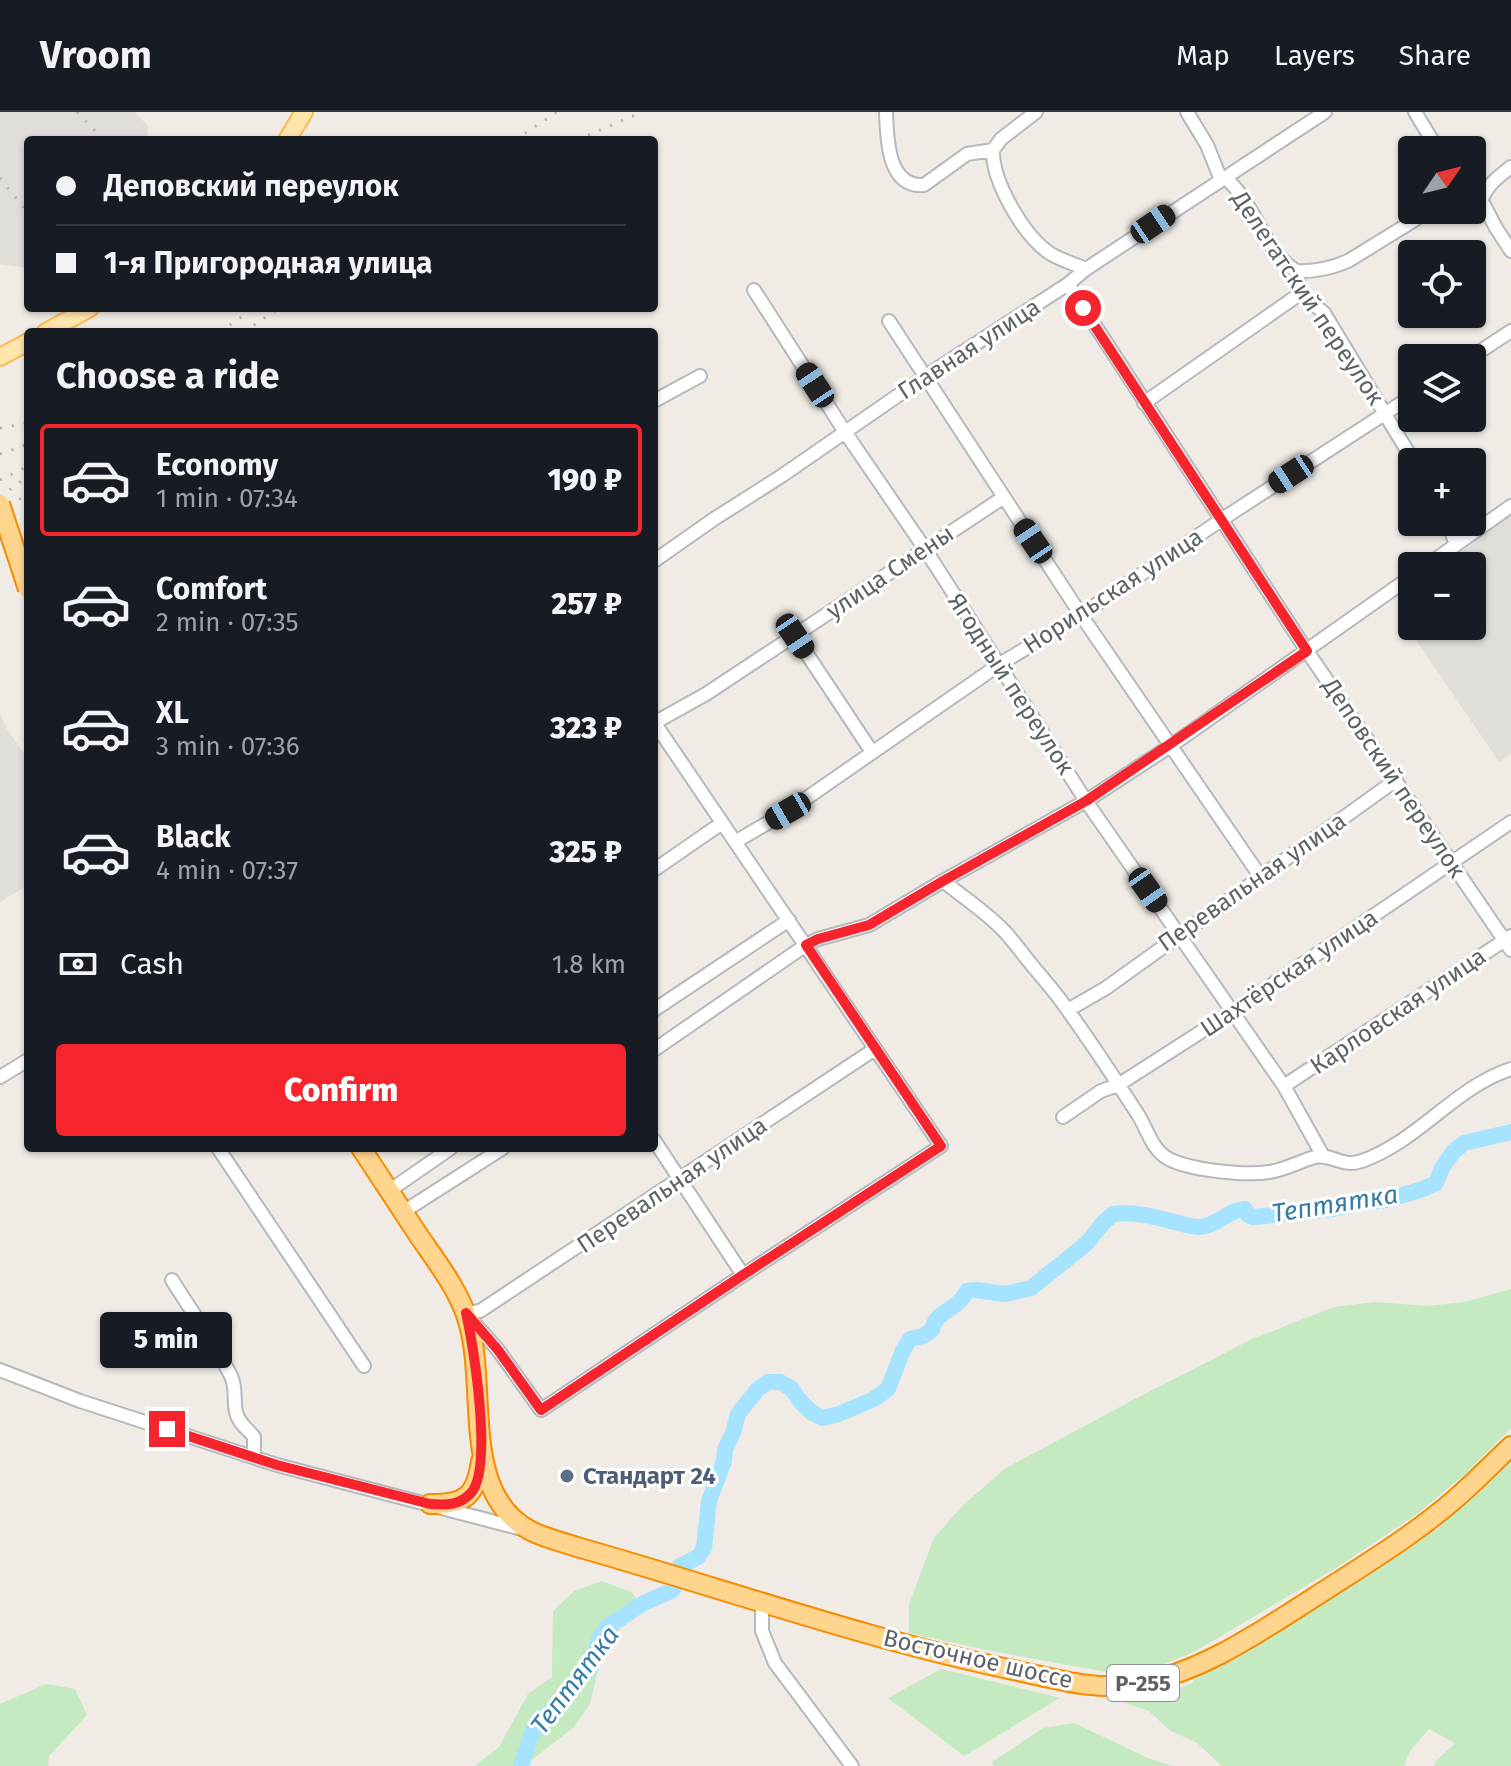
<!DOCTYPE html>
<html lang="en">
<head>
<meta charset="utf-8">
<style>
  :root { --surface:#171b24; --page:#20242c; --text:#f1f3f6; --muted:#9ea1a6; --line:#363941; --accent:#f6252d }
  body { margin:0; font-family:"Fira Sans",sans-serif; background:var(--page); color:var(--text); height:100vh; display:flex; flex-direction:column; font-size:30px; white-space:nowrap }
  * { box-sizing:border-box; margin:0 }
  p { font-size:26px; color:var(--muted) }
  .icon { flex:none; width:44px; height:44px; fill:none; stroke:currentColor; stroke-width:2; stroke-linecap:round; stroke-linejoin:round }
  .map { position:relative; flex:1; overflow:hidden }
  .panel { position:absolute; left:24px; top:216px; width:634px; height:824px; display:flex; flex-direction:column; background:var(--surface); border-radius:8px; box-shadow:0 2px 6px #0004 }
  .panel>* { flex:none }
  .guide { position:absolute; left:24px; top:24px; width:634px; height:176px; border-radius:8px; box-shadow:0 2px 6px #0004; display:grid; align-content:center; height:176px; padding:0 32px; background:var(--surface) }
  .needle { width:52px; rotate:55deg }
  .tools { position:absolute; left:1398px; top:24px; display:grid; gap:16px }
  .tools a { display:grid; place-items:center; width:88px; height:88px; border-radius:8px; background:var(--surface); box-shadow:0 2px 6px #0004; font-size:40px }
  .end { position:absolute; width:36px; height:36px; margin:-18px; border:10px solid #f6252d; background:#fff; box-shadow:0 0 0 4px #fff }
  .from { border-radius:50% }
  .bubble { position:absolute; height:56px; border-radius:8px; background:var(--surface); box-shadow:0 2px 6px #0004; font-size:26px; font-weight:800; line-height:56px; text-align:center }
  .car { position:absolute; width:24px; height:48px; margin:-24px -12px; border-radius:10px; box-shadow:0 0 6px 2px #0007; background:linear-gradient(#222 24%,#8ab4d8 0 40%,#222 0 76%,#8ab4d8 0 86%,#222 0) }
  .guide b { display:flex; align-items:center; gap:28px; height:76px; font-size:30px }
  .guide b+b { border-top:2px solid var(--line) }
  .guide i { width:20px; height:20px; background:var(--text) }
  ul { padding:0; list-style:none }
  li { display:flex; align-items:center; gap:24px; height:112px; margin:0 16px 12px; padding:0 16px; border:4px solid transparent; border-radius:8px }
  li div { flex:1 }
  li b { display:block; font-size:30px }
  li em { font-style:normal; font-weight:800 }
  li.active { border-color:var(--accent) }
  li>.icon { width:72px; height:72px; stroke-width:1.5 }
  h2 { padding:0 32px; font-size:36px; line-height:96px }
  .pay { display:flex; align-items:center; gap:20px; height:88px; padding:0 32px; font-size:30px }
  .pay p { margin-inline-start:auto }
  .primary-button { display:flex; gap:16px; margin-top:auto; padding:16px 32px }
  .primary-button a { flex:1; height:92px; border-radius:8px; background:var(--accent); color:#fff; font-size:32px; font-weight:800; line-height:92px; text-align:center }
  header { display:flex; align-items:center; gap:48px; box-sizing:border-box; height:112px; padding:0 40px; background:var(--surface); border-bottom:2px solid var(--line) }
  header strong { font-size:38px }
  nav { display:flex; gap:44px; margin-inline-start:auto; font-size:28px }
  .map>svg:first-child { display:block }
</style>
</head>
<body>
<header>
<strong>Vroom</strong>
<nav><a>Map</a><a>Layers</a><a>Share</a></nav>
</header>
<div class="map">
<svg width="1511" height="1654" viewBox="0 0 1511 1654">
  <rect width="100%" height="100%" fill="#f0ece5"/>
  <path fill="#e1ded9" d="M0,0H135L148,14L147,28H28V156L0,152Z
    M1511,402V642L1499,650L1412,522L1424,514H1472V454H1450L1447,451Z
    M0,602L7,617L28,647V773L0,790Z"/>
  <path fill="#c5e9c0" d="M1511,1177V1316L1464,1363L1417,1402L1339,1454L1194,1540L1147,1559L1117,1562L986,1538L909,1521V1492L934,1426L962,1394L1006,1356L1133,1288L1252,1227L1334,1195L1375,1190L1428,1194L1465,1190Z
    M1511,1347V1654H1434L1435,1650L1455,1631L1429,1617L1410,1639L1404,1654H1222L1197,1631L1169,1618L1149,1599L1120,1589L1130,1573L1164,1581L1191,1572L1212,1544L1422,1411L1437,1418L1450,1403L1446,1393Z
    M602,1469L631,1480L642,1492L603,1535L590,1592L574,1615L524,1654H475L499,1635L528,1582L552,1565L553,1499L574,1479Z
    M941,1557H942L1060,1586L964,1644L888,1586Z
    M46,1572L75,1577L87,1603L49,1644L48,1654H0V1592Z
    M1074,1611L1148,1646L1173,1654H994L992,1650L1043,1616Z"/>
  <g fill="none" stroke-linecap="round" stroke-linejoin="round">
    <path stroke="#a6e3ff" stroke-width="16" d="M521,1654L533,1618L591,1555L599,1527L607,1515L642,1492L673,1478L680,1454L698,1445L704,1436L709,1389L724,1349L725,1337L733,1321L738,1302L758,1277L768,1270H780L791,1276L800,1289L811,1300L823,1306L839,1302L874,1287L888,1277L903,1238L910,1227L923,1224L932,1218C936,1197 957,1200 967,1179L976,1178L1005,1182L1031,1176L1086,1132L1103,1111L1113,1102C1135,1099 1154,1105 1175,1110C1183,1112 1192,1115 1199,1115C1218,1114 1227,1098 1245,1097L1248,1103L1253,1105L1333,1097L1359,1091L1387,1088L1423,1077L1436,1071L1442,1056L1453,1040L1464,1031L1511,1020"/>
    <g stroke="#b5b9bd" stroke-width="16">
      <path id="minor" d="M886,0C887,25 887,76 924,73L967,42L993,38
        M1187,0L1207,33L1221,68
        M1415,0L1438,38
        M993,38C992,69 1024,125 1051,142C1061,148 1074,152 1086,157
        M993,38L1001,27L1036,0
        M1225,65C1231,71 1238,78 1242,85C1260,110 1269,141 1296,159L1301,181L1324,201L1414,350
        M1472,82L1484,93L1496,116L1511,139
        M1481,89C1487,73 1498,65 1511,55
        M1296,159C1314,160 1332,156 1348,149L1413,109L1429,98
        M1068,172L1307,539L1511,838
        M754,178L845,320L925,437L1086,689L1284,974L1323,1044
        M889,209L1081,503L1260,764
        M1470,246L1511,219
        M654,289L700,264
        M1144,291L1301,181
        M1448,410L1456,433
        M654,449L714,407L783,363L926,264L1068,172L1086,157L1325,0
        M1426,454L1511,394
        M795,524L872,640
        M654,611L706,582L1004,385
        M735,730L788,699L1000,552L1081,503L1221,408L1412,284
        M654,758L722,711
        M943,769C962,784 983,798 1000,815C1012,826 1021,840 1031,852C1044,868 1058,883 1069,900C1093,933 1115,967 1137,1001C1147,1016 1151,1036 1167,1046C1188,1058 1245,1064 1269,1060C1285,1058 1300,1049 1315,1045C1331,1041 1341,1056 1362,1049C1420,1028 1455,975 1511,957
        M654,898L789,808
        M1068,898L1106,876L1396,668
        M654,938L806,833L818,827L869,813L943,769L1086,689L1172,633L1412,464
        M0,965L28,948
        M1284,974L1511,824
        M1063,1005L1101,979L1118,973L1232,900L1511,710
        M654,1028L743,1163
        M218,1036L364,1254
        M389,1079L451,1036
        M403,1100L503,1036
        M172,1168C192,1200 214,1230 231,1264C237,1277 233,1287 236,1300C238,1311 248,1317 254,1325V1345
        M466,1201L480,1199L875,937
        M468,1204L498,1238L541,1298L743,1163L941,1034L654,610
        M0,1258L80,1289L277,1353L522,1417
        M762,1490V1519L775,1551L852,1654"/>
    </g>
    <g stroke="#fcb852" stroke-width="20">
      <path id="major" d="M287,28L304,0
        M46,220L90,196
        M0,245L28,230"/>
    </g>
    <g stroke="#f58b00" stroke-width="22">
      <path id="highway" d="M361,1036C381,1066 401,1097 421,1127C437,1150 455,1174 465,1200C491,1267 456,1380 531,1419C545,1426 562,1430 577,1435C722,1476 865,1527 1013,1558C1052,1566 1097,1580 1138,1572C1201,1560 1257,1522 1310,1488C1359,1456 1410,1426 1454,1388C1474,1371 1492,1352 1511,1334
        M430,1392C465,1393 476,1384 481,1349"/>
    </g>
    <use href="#minor" stroke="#fff" stroke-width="12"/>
    <use href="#major" stroke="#ffe7ab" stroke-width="16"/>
    <use href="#highway" stroke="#ffd48d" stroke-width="18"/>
    <path stroke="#b4b5b6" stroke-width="3" stroke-dasharray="2 10" stroke-linecap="butt" d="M77,0L104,28
      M515,28L557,0
      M577,28L642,0
      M0,66L28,101
      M220,220L254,196
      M244,220L279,196
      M0,316L28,311
      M0,342L28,332
      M0,368L28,354
      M0,385L28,364
      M0,402L28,381"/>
    <g stroke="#f58b00" stroke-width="22" stroke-linecap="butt">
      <path id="highway-bridge" d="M0,392L28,477"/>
    </g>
    <use href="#highway-bridge" stroke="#ffd48d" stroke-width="18"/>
  </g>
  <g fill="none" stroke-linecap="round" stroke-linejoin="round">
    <path stroke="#f6252d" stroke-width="10" d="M167,1317L277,1353L430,1392C445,1393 459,1394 471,1381C493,1356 474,1235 466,1201L498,1238L541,1298L743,1163L941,1034L806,833L818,827L869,813L943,769L1086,689L1307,539L1083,196"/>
  </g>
  <circle fill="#5c6f8a" stroke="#fff" stroke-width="3" cx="567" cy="1364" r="8"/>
  <g text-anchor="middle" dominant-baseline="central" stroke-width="6" stroke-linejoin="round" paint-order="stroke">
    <rect fill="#fff" stroke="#8d9194" stroke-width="2" x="1107" y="1553" width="72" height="36" rx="6"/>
    <g font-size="22" font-weight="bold" fill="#5c6266">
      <text x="1143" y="1571">Р-255</text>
    </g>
    <g font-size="24" fill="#5c6266" stroke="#fff">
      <text transform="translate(1308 186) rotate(56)">Делегатский переулок</text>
      <text transform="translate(969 237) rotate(-33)">Главная улица</text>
      <text transform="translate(890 460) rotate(-34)">улица Смены</text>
      <text transform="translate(1113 479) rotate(-33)">Норильская улица</text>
      <text transform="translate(1011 572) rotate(57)">Ягодный переулок</text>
      <text transform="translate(1394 666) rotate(56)">Деповский переулок</text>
      <text transform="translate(1252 770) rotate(-35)">Перевальная улица</text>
      <text transform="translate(1289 861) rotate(-34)">Шахтёрская улица</text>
      <text transform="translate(1398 899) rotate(-34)">Карловская улица</text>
      <text transform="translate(672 1073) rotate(-34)">Перевальная улица</text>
      <text transform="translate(978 1547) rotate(13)">Восточное шоссе</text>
    </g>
    <g font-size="24" font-weight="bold" fill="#4e5e75" stroke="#fff" text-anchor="start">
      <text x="583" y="1364">Стандарт 24</text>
    </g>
    <g font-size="26" font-style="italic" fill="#357ba7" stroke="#fff">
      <text transform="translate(1335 1092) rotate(-9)">Тептятка</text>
      <text transform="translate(575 1568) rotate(-53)">Тептятка</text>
    </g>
  </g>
</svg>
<div class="tools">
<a><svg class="needle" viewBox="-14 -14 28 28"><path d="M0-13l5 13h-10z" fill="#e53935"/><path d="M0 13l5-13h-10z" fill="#9ea1a6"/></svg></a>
<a><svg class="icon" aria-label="locate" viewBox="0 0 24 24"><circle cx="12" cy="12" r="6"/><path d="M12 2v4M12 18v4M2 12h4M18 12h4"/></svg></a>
<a><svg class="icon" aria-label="layers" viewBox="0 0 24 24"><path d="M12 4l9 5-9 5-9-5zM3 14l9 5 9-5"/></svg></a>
<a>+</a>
<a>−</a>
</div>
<i class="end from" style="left:1083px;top:196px"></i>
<i class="end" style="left:167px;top:1317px"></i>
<div class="bubble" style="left:100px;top:1200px;width:132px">5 min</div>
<i class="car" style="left:1153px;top:112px;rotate:56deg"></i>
<i class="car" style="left:815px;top:273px;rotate:327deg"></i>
<i class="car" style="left:1291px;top:362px;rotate:237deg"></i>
<i class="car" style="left:1033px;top:429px;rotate:326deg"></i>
<i class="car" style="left:795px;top:524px;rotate:146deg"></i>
<i class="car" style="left:788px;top:699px;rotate:240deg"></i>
<i class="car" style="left:1148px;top:778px;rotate:145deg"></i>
<div class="guide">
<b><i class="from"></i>Деповский переулок</b>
<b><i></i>1-я Пригородная улица</b>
</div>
<section class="panel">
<h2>Choose a ride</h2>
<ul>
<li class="active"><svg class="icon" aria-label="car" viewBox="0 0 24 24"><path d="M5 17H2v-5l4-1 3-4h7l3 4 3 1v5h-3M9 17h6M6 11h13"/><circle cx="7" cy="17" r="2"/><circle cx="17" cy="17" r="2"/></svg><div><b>Economy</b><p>1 min · 07:34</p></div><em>190 ₽</em></li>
<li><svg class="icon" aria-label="car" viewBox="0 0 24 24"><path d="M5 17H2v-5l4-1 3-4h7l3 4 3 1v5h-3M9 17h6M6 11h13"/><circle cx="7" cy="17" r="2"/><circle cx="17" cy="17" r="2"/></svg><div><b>Comfort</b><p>2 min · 07:35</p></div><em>257 ₽</em></li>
<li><svg class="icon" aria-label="car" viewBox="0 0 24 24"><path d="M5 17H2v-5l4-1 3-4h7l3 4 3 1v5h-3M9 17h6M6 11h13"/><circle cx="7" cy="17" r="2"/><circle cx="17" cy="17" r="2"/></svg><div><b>XL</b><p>3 min · 07:36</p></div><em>323 ₽</em></li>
<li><svg class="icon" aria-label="car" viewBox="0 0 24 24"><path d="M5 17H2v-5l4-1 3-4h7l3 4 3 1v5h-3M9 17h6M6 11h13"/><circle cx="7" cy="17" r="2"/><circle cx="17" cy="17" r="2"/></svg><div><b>Black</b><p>4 min · 07:37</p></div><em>325 ₽</em></li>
</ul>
<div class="pay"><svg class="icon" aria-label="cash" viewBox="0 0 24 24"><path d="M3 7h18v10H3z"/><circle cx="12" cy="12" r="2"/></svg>Cash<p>1.8 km</p></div>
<div class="primary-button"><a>Confirm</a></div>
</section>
</div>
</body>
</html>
